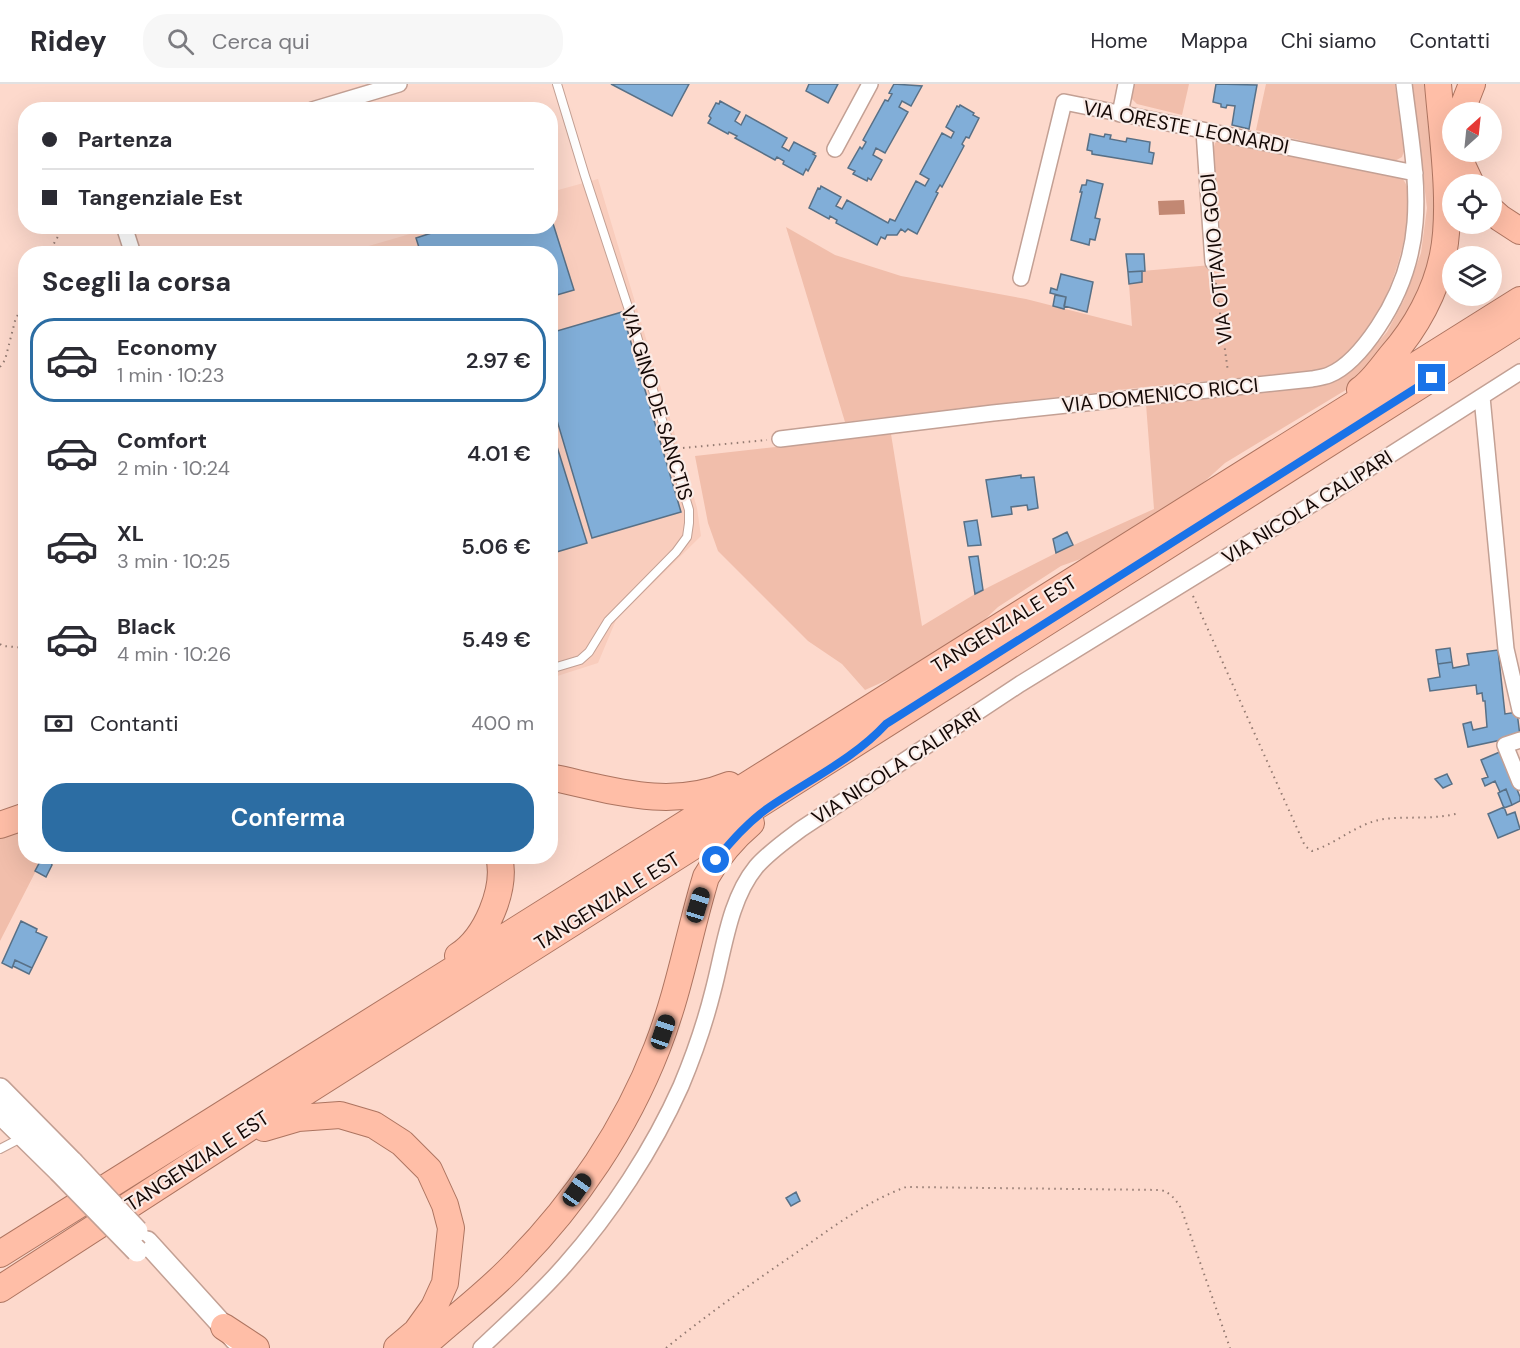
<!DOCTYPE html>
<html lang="it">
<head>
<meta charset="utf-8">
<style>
  :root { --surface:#fff; --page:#f7f7f7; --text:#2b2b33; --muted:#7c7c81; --line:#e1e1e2; --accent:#2c6da3 }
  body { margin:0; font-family:"DM Sans",sans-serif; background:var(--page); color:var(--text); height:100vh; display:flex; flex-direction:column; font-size:22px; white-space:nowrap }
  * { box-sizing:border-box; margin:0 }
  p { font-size:20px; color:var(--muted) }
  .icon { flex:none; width:33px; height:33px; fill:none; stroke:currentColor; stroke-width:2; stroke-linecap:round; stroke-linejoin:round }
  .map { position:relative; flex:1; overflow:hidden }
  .side { position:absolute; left:18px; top:162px; width:540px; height:618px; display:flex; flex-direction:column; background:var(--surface); border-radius:24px; box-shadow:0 6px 24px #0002 }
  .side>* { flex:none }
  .guide { position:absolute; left:18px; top:18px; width:540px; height:132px; border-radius:24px; box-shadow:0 6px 24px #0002; display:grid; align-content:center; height:132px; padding:0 24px; background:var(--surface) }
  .needle { width:39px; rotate:27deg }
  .fabs { position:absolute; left:1442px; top:18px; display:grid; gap:12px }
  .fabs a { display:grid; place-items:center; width:60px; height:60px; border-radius:50%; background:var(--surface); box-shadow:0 6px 24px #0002; font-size:30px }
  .end { position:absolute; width:27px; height:27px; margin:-14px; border:8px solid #1a73e8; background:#fff; box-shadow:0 0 0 3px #fff }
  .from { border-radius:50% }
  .car { position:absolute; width:18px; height:36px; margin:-18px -9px; border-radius:8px; box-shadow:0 0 4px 2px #0007; background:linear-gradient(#222 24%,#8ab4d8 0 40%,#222 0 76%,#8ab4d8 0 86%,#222 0) }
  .guide b { display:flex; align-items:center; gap:21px; height:57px; font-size:22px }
  .guide b+b { border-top:2px solid var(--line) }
  .guide i { width:15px; height:15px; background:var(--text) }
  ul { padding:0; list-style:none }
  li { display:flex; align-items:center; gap:18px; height:84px; margin:0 12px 9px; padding:0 12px; border:3px solid transparent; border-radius:24px }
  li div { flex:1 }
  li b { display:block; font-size:22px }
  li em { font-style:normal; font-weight:600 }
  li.selected { border-color:var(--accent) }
  li>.icon { width:54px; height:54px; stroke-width:1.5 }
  h2 { padding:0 24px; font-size:27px; line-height:72px }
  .pay { display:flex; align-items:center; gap:15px; height:66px; padding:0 24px; font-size:22px }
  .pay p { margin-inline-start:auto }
  .cta { display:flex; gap:12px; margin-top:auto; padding:12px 24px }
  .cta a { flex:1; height:69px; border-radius:24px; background:var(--accent); color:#fff; font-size:24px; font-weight:600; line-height:69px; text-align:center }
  header { display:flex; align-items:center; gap:36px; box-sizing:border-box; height:84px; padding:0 30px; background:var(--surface); border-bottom:2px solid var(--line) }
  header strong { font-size:28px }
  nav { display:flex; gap:33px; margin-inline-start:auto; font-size:21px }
  .search { width:420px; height:54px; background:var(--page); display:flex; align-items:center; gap:15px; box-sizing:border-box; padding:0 21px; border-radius:24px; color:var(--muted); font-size:22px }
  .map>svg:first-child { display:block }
</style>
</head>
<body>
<header>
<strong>Ridey</strong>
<div class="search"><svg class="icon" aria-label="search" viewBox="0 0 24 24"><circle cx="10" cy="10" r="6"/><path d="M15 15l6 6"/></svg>Cerca qui</div>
<nav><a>Home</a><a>Mappa</a><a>Chi siamo</a><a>Contatti</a></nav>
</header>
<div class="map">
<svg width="1520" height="1264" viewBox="0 0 1520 1264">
  <rect width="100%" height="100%" fill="#fdd9cc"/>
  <path fill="#f9cdbd" d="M598,95L697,424L701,452L616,536L598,579L551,594L550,170H341L434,143L550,142L551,108Z"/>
  <path fill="#f1beab" d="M1131,0H1189L1182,31L1137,20L1131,14Z
    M1266,0H1395L1404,67L1402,73L1393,78L1256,46Z
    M1412,0H1429L1435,67L1434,176L1420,218L1354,301L1225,379L1194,407L1089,472L1061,482L998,523L980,540L896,592L865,606L842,580L808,557L718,467L708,439L695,372L891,350L922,542L975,510L1056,469L1154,425L1146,320L1299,303L1344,289L1368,270L1387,248L1404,216L1421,169L1427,124Z
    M1220,56L1402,94C1412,106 1409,122 1407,137C1401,187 1371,268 1320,286L1145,303L845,338L786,143L835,171L901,192L1026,215L1132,242L1129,200L1142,198V187L1223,180L1213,66L1215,59Z
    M25,747L26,772L43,773L0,857V755Z"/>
  <path fill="#c28873" d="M1184,116L1185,130L1159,131L1158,117Z"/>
  <path fill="#81aed8" stroke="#587086" stroke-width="1.5" d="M611,0H689L672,32Z
    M809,0H838L828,19L806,7Z
    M894,0L922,2L911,22L902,17L899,23L908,28L885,69L876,64L873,71L882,76L871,96L868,94L867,97L853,90L855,87L848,84L860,63L862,65L866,58L863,56L885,16L888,17L892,10L889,9Z
    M1216,0L1257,1L1249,45L1232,41L1235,22L1227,21L1226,24L1221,23V20L1213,18Z
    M720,17L740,28L735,37L741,41L746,31L787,54L782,63L789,67L794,58L815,69L813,70L816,72L808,87L806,85L803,91L783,80L784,77L777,73L775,76L735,54L737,52L729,48L728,50L708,39L711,34L709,32L716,19L719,20Z
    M960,21L974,29L973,31L979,34L969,54L966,53L962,60L964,62L942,103L940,101L936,108L938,109L917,150L908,145L905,148L901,145L897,151H887L885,155L881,153L877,161L836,139L837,136L830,132L829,135L809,124L818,104L820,105L821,102L841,113L836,122L842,125L847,116L888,139L890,135L895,137L916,97L925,102L929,95L920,90L942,49L951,54L954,48L946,43L957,22L959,23Z
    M1090,50L1104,53L1105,50L1111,51L1110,55L1126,58L1127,54L1150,58L1149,68L1154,69L1152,80L1092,70V67L1087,66Z
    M1087,96L1103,100L1095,134L1100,135L1095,156L1090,155L1089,161L1071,156L1082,108H1080L1082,101H1086Z
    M550,130L574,206L550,213V170H421L416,154L453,142H550Z
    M1126,170H1144L1145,187L1128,188Z
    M1142,187V198L1129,200L1128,188Z
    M1061,190L1093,198L1087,228L1064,222L1066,213L1050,209L1051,204L1057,206Z
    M1055,211L1066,213L1064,225L1053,222Z
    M622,228L681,428L592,454L550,313V249Z
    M550,340L587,459L550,470Z
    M1021,391V394L1034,393L1038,424L1028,426L1027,421L1011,423L1012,430L992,433L986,396Z
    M977,436L981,461L968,462L964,438Z
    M1067,448L1073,461L1056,469L1053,455Z
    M978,472L983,506L975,510L969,473Z
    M1450,564L1452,578L1438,580L1436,566Z
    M1498,566L1505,630L1517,628L1520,652L1468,663L1463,640L1471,638L1473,646L1487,643L1485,617H1483L1482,609L1477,610L1476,601L1430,607L1428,595L1440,593L1438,580L1452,578L1453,584L1469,581L1467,570Z
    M1502,667L1520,713V717L1512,721L1506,705L1500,708L1495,697L1485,702L1482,695L1488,693L1481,676Z
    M1447,690L1452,700L1443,704L1435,695Z
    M1506,705L1512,721L1504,724L1498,709Z
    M1504,723L1507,731L1515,728L1520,745L1498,754L1488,730Z
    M43,772H49L52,781L46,793L35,787Z
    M21,837L37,845L36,848L47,853L32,884L15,876L12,884L2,879Z
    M15,876L32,884L29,890L13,882Z
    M796,1108L800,1117L791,1122L786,1114Z"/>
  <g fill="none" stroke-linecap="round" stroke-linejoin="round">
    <g stroke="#c3a094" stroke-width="10">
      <path id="service" d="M550,585L580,576L589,568L608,537L676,468L687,453L689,439V426L629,226L585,92L557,0
        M0,1065L23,1053"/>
    </g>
    <g stroke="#c3a094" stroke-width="18">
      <path id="minor" d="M312,26L399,0
        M1120,30L1126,0
        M1204,47L1213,178
        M835,65L870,0
        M124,142L133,170
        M1021,194L1064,18L1415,89
        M1482,313L1506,565L1520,626
        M780,355L993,329L1312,295C1317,294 1324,293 1329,291C1349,283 1366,261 1378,243C1433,161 1415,91 1404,0
        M1520,656L1505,661L1520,698
        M481,1264C509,1237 539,1211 565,1181C611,1129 653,1065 681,1002C694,971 705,939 713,907C724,866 729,816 756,783C769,768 785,757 801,745L1020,600L1332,408L1520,288"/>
    </g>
    <g stroke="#c3a094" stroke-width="24">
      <path id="secondary" d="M0,1005L72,1078
        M0,1029L59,1087
        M147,1158L235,1255"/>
    </g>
    <g stroke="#ad7460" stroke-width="28">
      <path id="trunk" d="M1461,28L1472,0
        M1460,68L1463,83L1471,100
        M1491,126L1500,134L1520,147
        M1360,306C1372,298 1382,283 1391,272C1416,244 1436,207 1443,171C1453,122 1442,50 1438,0
        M550,693C612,706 668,726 729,701
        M0,741L26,732
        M458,872C486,854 507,805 499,772
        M264,1044L298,1034L340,1031L374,1041L402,1059L429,1086L445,1121L451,1144L445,1199L434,1223L416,1248L397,1264
        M0,1170L1520,216
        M0,1205L258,1038L1520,238
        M224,1243L256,1264
        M421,1264C452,1235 487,1210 516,1179C576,1118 626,1044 657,964C679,908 689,849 706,793C718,772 732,755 751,739"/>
    </g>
    <path stroke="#937a71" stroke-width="2" stroke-dasharray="1.5 4.5" stroke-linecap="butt" d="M48,170L64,142
      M1215,193L1228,288
      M0,283L5,276L15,237L26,213
      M683,364L767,356
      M1193,512L1305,762L1312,767C1338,759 1357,739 1384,735C1409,732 1435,736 1459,729
      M0,560L3,562L26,564
      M666,1264C708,1230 752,1199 796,1169C830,1145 867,1117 906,1103L1161,1106C1171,1109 1175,1115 1181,1124L1230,1264"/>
    <use href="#service" stroke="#fff" stroke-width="8"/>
    <use href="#minor" stroke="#fff" stroke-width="15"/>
    <use href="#secondary" stroke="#fff" stroke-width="21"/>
    <use href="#trunk" stroke="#ffbea7" stroke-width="26"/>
    <g stroke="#c3a094" stroke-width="24" stroke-linecap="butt">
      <path id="secondary-bridge" d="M72,1078L137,1147
        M59,1087L137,1167"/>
    </g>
    <use href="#secondary-bridge" stroke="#fff" stroke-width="21"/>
  </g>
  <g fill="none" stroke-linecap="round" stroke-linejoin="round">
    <path stroke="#1a73e8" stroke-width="8" d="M716,776C731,757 748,738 768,724C807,697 854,675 886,640L1432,294"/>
  </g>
  <g text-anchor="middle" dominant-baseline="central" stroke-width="4.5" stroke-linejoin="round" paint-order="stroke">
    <g font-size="20" fill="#140805" stroke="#faebe6">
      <text transform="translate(1186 43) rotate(11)">VIA ORESTE LEONARDI</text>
      <text transform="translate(1216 175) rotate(-96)">VIA OTTAVIO GODI</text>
      <text transform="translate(1160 311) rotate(-6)">VIA DOMENICO RICCI</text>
      <text transform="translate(657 319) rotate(73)">VIA GINO DE SANCTIS</text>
      <text transform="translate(1307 423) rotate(-32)">VIA NICOLA CALIPARI</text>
      <text transform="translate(1004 540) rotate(-32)">TANGENZIALE EST</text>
      <text transform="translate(896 682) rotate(-33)">VIA NICOLA CALIPARI</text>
      <text transform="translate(607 817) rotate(-32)">TANGENZIALE EST</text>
      <text transform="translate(197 1077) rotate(-33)">TANGENZIALE EST</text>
    </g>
  </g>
</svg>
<div class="fabs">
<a><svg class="needle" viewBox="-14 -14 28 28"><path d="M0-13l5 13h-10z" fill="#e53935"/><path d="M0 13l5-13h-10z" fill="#7c7c81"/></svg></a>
<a><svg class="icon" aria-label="locate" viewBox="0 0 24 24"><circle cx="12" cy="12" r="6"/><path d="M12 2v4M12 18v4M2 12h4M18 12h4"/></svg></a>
<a><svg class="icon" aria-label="layers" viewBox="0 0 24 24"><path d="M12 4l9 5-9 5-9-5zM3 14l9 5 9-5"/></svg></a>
</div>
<i class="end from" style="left:716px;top:776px"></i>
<i class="end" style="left:1432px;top:294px"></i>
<i class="car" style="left:698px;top:821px;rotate:17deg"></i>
<i class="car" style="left:663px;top:948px;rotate:19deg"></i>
<i class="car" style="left:577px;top:1106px;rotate:35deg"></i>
<div class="guide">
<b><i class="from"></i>Partenza</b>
<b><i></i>Tangenziale Est</b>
</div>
<section class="side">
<h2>Scegli la corsa</h2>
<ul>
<li class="selected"><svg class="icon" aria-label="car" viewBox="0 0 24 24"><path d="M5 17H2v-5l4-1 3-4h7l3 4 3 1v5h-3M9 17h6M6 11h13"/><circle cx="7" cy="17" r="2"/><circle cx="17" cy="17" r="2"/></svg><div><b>Economy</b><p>1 min · 10:23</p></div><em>2.97 €</em></li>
<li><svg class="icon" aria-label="car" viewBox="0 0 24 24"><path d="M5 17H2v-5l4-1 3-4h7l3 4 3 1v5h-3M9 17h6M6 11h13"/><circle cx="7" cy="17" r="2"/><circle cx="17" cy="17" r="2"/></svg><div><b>Comfort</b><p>2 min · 10:24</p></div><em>4.01 €</em></li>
<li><svg class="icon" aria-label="car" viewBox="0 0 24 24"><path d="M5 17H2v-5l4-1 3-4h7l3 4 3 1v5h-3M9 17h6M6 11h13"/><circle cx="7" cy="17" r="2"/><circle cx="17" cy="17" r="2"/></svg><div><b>XL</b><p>3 min · 10:25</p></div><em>5.06 €</em></li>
<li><svg class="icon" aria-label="car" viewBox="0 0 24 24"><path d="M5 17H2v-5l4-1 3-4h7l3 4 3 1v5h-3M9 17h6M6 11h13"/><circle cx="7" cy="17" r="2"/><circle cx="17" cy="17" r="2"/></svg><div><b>Black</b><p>4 min · 10:26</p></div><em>5.49 €</em></li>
</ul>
<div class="pay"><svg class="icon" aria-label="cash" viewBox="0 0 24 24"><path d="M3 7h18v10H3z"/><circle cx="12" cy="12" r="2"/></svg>Contanti<p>400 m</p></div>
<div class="cta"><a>Conferma</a></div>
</section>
</div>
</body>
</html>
